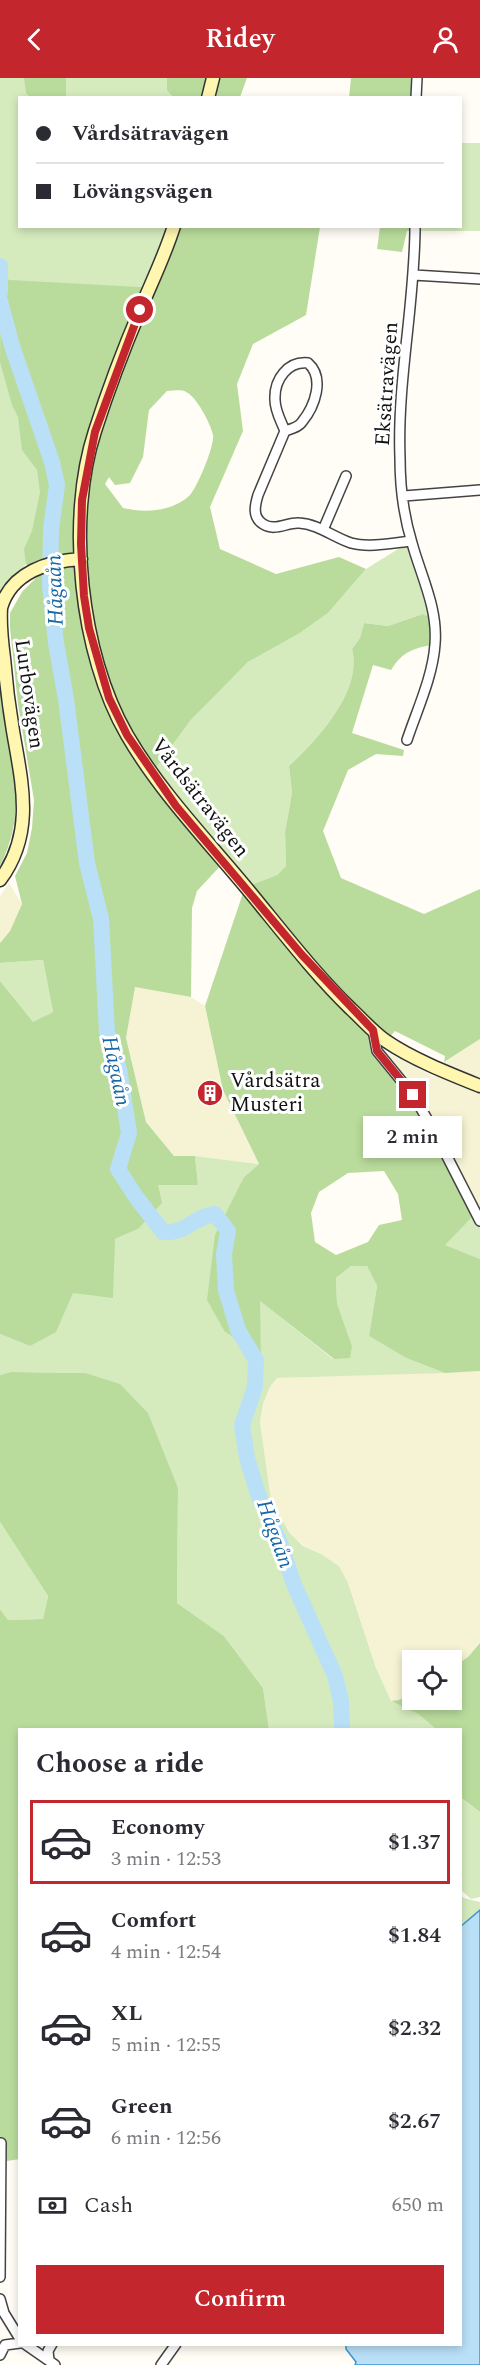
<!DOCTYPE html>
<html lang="en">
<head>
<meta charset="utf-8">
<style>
  :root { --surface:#fff; --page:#f2f2f3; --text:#2b2b33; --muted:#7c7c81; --line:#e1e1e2; --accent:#c4262e }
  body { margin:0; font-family:Spectral,serif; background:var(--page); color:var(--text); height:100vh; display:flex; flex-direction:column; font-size:22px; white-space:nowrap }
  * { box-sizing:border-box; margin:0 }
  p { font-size:20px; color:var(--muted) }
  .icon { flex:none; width:33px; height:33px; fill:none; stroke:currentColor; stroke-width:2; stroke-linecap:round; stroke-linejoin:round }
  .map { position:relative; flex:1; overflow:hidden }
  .details { position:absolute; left:18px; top:1650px; width:444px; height:618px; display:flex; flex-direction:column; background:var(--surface); border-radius:0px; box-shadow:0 3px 9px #0003 }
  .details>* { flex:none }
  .top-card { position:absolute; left:18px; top:18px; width:444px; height:132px; border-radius:0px; box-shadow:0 3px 9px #0003; display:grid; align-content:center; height:132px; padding:0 18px; background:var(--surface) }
  .fabs { position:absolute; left:402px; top:1572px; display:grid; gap:12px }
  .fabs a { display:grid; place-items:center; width:60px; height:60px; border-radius:0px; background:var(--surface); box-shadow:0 3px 9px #0003; font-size:30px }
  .end { position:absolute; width:27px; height:27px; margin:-14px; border:8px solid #c4262e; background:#fff; box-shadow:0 0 0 3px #fff }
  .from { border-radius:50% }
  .bubble { position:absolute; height:42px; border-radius:0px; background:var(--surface); box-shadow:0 3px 9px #0003; font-size:20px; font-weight:600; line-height:42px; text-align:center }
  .top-card b { display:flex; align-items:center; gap:21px; height:57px; font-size:22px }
  .top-card b+b { border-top:2px solid var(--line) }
  .top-card i { width:15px; height:15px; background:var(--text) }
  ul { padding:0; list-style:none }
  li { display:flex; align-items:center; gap:18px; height:84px; margin:0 12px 9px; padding:0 6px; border:3px solid transparent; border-radius:0px }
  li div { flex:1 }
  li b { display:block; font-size:22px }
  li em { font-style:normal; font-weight:600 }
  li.active { border-color:var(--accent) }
  li>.icon { width:54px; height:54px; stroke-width:1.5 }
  h2 { padding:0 18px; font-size:27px; line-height:72px }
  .pay { display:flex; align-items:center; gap:15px; height:66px; padding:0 18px; font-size:22px }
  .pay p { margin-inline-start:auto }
  .primary-button { display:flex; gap:12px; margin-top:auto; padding:12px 18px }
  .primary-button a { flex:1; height:69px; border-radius:0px; background:var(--accent); color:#fff; font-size:24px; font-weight:600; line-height:69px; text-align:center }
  header { display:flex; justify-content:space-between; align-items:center; height:78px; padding:0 18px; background:var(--accent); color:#fff; font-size:27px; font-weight:600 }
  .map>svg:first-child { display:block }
</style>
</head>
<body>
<header><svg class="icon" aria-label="back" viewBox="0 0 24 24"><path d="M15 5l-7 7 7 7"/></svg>Ridey<svg class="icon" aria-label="person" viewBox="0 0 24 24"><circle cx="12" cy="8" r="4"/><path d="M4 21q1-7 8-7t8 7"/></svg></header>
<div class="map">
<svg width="480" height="2287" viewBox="0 0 480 2287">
  <rect width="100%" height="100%" fill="#fffdf5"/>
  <path fill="#f6f3d4" d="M9,805L22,826L10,853L0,865V818Z
    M134,908L191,919L205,928L223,1012L259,1086L195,1078H174L146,1044L126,961Z
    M480,961V1143L377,973L381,969L384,973L435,999L444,984Z
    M480,1293V1565L468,1579L452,1590V1582H412V1615L399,1622L391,1623L376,1590L348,1505L339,1488L321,1476L304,1468L289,1454L271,1422L260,1344L263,1326L270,1309L277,1300Z"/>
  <path fill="#d5ebbd" d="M0,0H208L203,19L20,20V148L170,149L26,486L0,521Z
    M461,65H480V153H415V149L460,148Z
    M411,463L434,541L423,536L388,548L364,545L360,560L352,571C363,613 317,662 289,688L292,715L285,754L286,788L277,797L245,809L153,694L190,643L248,584L300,555L328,535L366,491Z
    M43,882L53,934L33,945L0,903V885Z
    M195,1078L259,1086L244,1099L232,1127L225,1254L261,1277L259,1222L333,1281L352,1268L337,1225L336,1200L351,1188H367L377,1208L369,1258L406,1280L445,1295L277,1300L270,1309L263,1326L260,1344L271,1422L289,1454L303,1468L321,1476L339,1488L348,1505L376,1590L391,1623L418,1636L436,1651H269L263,1610L224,1558L177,1525L178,1410L85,1295L11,1294L0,1297V1256L30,1268L115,1161L138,1151L158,1107H198Z
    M476,1135L480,1143V1181L444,1167Z
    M0,1444L48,1518L43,1541L8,1542L0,1531Z
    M460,1720L480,1734V1819L471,1821L461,1812Z
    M460,1817L464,1820L480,1824V1832L461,1849Z"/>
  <path fill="#b9dc9c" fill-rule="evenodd" d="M24,0H66V19H30L26,15Z
    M167,0H206L202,19H173L167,12Z
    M219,0H247L240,19H215Z
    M351,0H417L416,19L349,20Z
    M181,149H320L306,237L253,266L237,306L243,353L210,429L220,471L276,496L339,479L366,491L328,535L300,555L248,584L190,643L153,694L224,784L197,813L192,830L191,919L135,909L126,960L146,1044L174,1078H195L198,1107H158L162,1125L138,1151L115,1161L113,1220L73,1215L56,1254L30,1268L0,1256V903L33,944L53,934L43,882L0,885V865L10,853L22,826L15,798L27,775L32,750L34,722L18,626L10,550V535L22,514L38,498L26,486L24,471L32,453L40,414L37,392L22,372L18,339L12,327L0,284L1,199L10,202L157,210ZM167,313C173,313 181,311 186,314C196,318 211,346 213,357C215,367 197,410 190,417C172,434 145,435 123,430L105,406L109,399L115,407L130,405L143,379L149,332Z
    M380,149H415V153H407L402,174L377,171Z
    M423,536L434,541L435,566C413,571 404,572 391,592L373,587L352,655L404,672L403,678L376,676L348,692L323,753L341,800L424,836L480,811V961L444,984L445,978L395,953L377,973L413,1017L476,1135L445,1167L480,1181V1293L445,1295L406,1280L369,1258L377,1208L367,1188H351L336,1200L337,1225L352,1268L350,1280L334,1281L260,1223L261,1277L225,1254L207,1222L215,1157L244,1099L259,1086L223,1012L205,928L245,809L277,797L286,788L285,754L292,715L289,688C317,662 363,613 352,571L360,560L364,545L388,548ZM384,1093L398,1116L402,1142L379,1147L368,1164L336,1177L315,1164L311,1135L319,1114L348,1095Z
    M0,609C7,675 32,724 0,788Z
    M11,1294L85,1295L120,1306L148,1335L178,1410L177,1525L224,1558L263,1610L269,1651L20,1652V2081L0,2084V1531L8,1542L43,1541L48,1518L0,1444V1297Z
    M480,1565V1734L461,1720L460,1652L436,1651L418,1636L391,1623L399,1622L412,1615V1622H452V1590L468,1579Z"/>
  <path fill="#b9e0f7" stroke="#3f96cf" stroke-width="1.5" d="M480,1832V2287H355L356,2284L346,2271V2267L460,2266V1849Z"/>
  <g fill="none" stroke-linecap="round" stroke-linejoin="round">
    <path stroke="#b9e0f7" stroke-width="16" d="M0,188V214
      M0,223L12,268L52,384L57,407L51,451L50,508L56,565L66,621L87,785L101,841L107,954L119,991L129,1055L118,1091L136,1119L163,1154C188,1156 191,1139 215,1136L228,1153L224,1176L226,1212L238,1252L256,1282L255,1309L242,1347L247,1380L258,1416L281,1467L293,1504L335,1598L341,1623L342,1652"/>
    <g stroke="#444" stroke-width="12">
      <path id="street" d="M416,20L417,0
        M414,197L480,201
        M285,353C281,343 275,333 275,322C274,301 288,283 308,285C325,300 315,328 302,344C299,349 291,351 285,353L258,417C255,427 252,439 263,446C275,454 287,444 299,445C318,446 333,459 351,465C369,470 393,465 411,463
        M404,418L480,412
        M323,452L346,398
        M407,662C417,632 433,598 435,566C438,530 421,498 412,465C404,439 400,407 400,380C397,302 415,226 415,148
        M373,952L377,973L413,1017L433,1051L480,1143
        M0,2199L1,2065
        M0,2221L4,2235L20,2261
        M25,2266L55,2287
        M0,2277L5,2267L20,2265
        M49,2282L48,2273L52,2266
        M161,2287L176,2266"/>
    </g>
    <g stroke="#333" stroke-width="15">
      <path id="secondary" d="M208,20L213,0
        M174,148C165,177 152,203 141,230C124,270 108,312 95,353C66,441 80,576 127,657C160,714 207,762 249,813C282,853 314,895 351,931C363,942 373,954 386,963C412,981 450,996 480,1008
        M0,802C35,755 22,706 13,653C9,629 6,605 4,580C2,565 0,546 1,530C11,494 49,483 81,481"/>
    </g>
    <use href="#street" stroke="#fff" stroke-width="9"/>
    <use href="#secondary" stroke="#fff6b0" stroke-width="12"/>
  </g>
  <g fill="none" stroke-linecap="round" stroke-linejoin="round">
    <path stroke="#c4262e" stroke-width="8" d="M140,232L95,354L82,422L81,466L84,518L89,550L109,620L127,657L176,728L302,877L373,952L377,973L413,1017"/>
  </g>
  <defs>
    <g id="building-disc" transform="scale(1.35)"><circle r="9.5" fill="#c4262e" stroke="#fff"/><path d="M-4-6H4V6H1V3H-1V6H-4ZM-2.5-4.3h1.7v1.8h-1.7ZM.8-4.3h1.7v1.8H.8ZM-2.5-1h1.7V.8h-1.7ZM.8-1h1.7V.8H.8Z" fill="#fff"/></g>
  </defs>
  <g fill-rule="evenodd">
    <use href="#building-disc" x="210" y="1015"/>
  </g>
  <g text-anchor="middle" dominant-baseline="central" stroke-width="6" stroke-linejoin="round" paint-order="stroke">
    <g font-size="21" fill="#111" stroke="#fff">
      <text transform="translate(387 306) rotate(-86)">Eksätravägen</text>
      <text transform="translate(29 616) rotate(82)">Lurbovägen</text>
      <text transform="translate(200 720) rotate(52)">Vårdsätravägen</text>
    </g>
    <g font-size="21" fill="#111" stroke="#fff" text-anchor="start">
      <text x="230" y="1003">Vårdsätra<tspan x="230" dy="24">Musteri</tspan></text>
    </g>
    <g font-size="22" font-style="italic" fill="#1768a6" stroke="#fff">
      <text transform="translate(55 512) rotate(-92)">Hågaån</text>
      <text transform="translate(116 993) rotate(78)">Hågaån</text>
      <text transform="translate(275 1456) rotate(70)">Hågaån</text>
    </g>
  </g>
</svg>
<div class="fabs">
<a><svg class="icon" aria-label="locate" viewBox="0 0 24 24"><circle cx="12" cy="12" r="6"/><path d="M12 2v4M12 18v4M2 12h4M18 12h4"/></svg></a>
</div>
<i class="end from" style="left:140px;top:232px"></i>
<i class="end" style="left:413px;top:1017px"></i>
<div class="bubble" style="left:363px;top:1038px;width:99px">2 min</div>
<div class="top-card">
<b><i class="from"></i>Vårdsätravägen</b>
<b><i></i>Lövängsvägen</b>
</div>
<section class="details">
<h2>Choose a ride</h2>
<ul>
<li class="active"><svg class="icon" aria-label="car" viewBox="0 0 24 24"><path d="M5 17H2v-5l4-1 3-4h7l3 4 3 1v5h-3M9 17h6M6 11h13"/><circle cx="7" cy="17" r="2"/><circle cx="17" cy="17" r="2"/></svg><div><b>Economy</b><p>3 min · 12:53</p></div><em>$1.37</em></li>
<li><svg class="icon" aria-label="car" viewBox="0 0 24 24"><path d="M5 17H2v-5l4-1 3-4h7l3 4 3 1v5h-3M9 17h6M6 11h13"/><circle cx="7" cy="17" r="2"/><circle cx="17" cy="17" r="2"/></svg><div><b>Comfort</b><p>4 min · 12:54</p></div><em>$1.84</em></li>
<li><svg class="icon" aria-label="car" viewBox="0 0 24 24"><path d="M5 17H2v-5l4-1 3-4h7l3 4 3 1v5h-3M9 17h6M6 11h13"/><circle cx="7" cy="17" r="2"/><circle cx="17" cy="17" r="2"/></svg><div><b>XL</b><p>5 min · 12:55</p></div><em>$2.32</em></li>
<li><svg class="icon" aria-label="car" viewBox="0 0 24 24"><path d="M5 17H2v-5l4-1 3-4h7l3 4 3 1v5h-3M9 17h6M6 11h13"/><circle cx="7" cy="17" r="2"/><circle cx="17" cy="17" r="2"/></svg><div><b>Green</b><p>6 min · 12:56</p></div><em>$2.67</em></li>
</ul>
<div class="pay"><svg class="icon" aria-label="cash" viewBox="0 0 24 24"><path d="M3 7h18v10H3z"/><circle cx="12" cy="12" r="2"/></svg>Cash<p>650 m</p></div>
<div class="primary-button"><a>Confirm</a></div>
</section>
</div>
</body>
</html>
